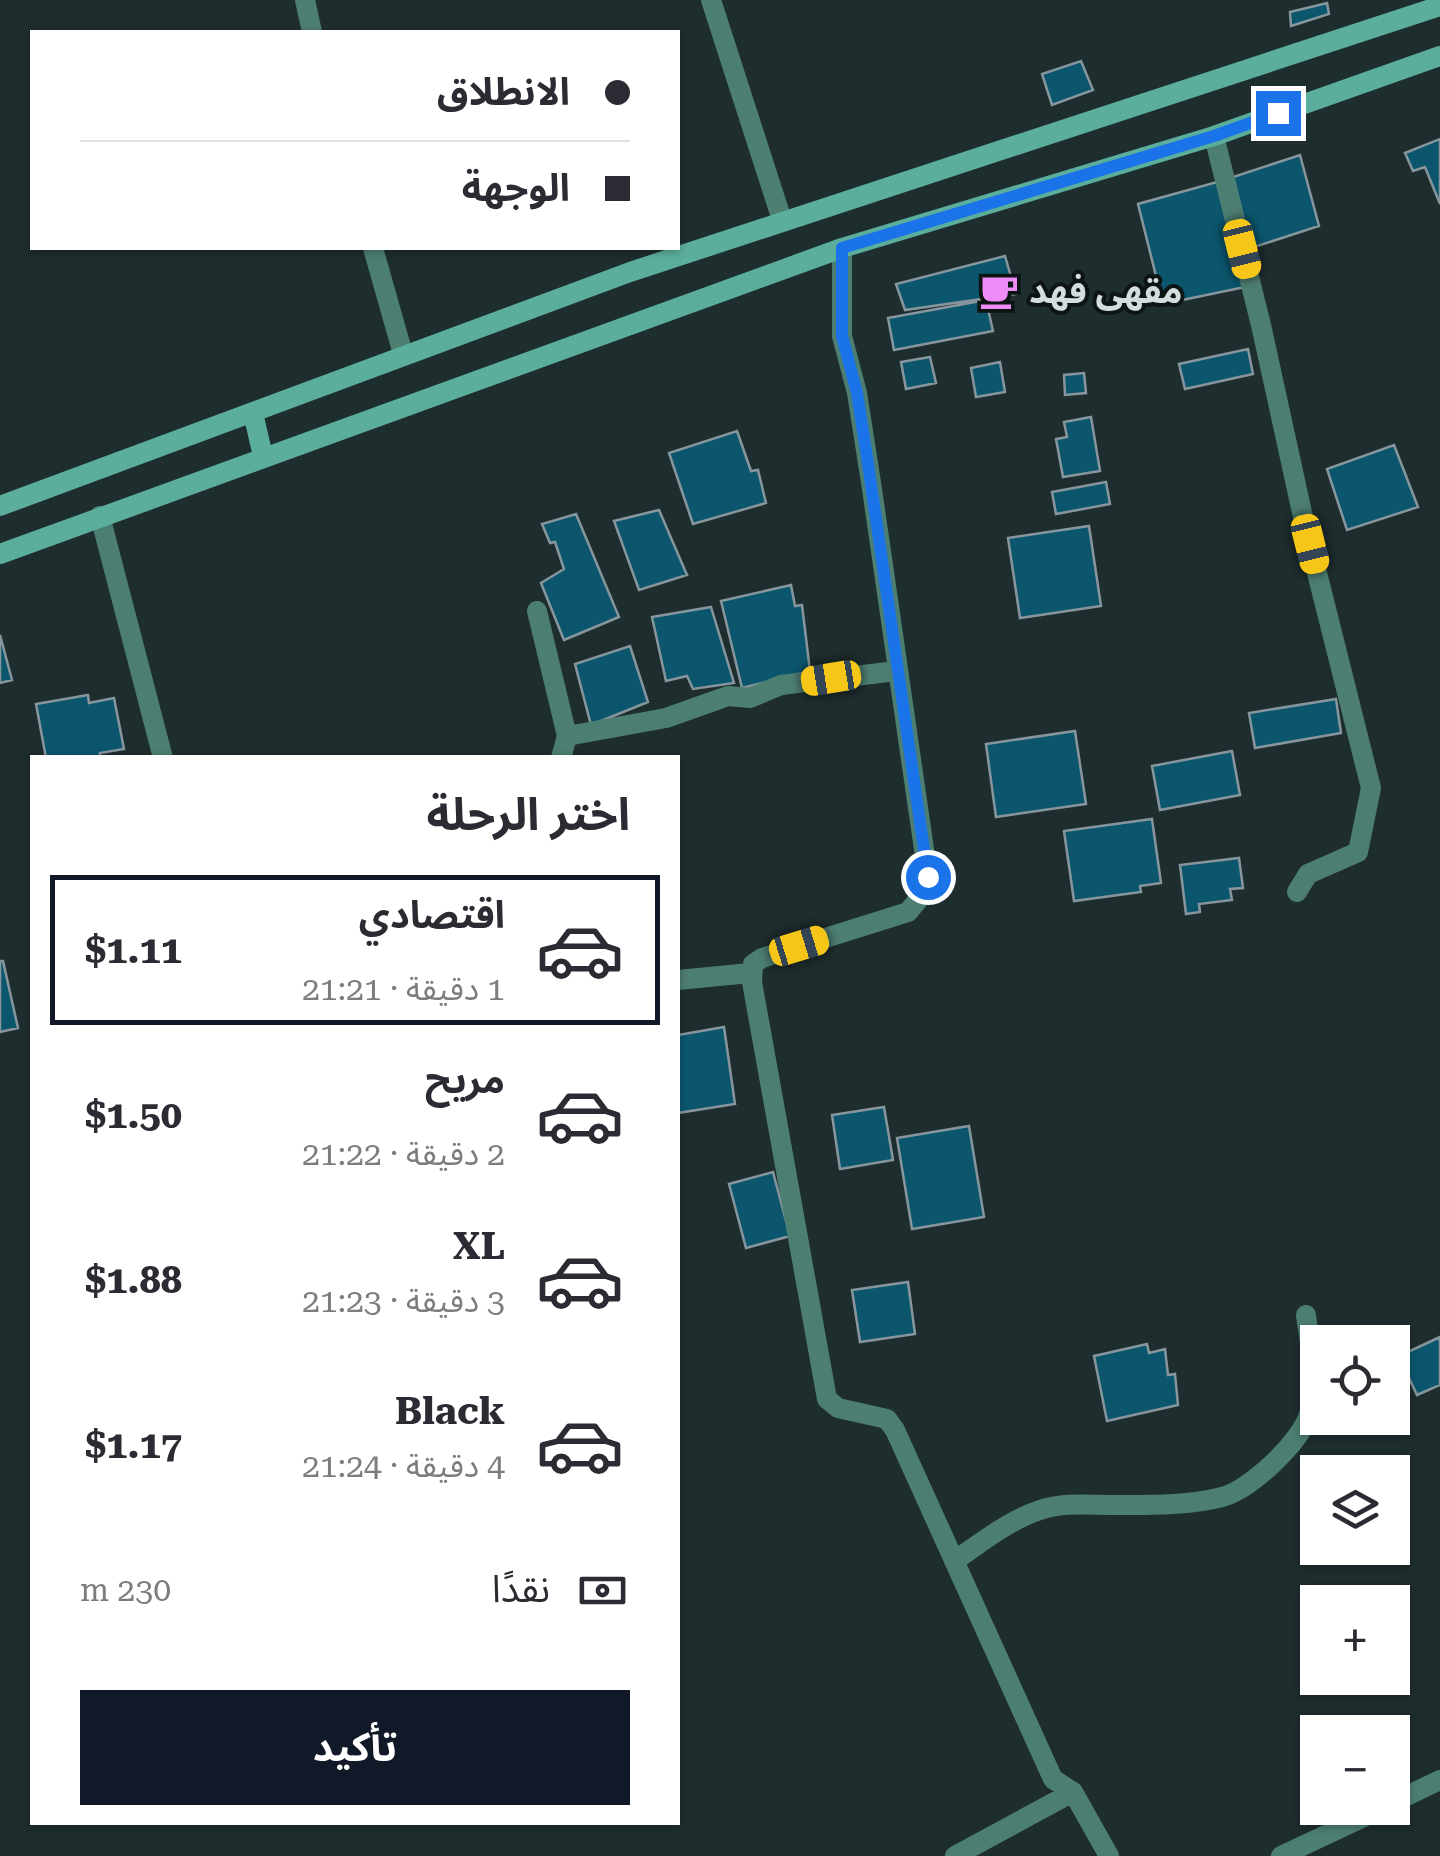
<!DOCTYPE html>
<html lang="ar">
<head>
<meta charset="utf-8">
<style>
  :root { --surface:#fff; --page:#f7f7f7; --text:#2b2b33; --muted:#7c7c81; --line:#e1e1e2; --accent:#111827 }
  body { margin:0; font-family:"Roboto Serif","Noto Sans Arabic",serif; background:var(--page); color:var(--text); direction:rtl; height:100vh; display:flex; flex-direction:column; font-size:38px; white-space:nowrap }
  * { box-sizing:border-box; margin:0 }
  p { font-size:32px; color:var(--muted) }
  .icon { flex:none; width:55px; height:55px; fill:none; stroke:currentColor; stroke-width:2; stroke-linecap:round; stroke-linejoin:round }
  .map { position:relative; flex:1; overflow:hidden; direction:ltr }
  .side { position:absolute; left:30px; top:755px; width:650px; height:1070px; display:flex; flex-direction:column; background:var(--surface); border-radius:0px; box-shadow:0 2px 8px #0004; direction:rtl }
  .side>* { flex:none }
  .banner { position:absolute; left:30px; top:30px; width:650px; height:220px; border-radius:0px; box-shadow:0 2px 8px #0004; direction:rtl; display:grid; align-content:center; height:220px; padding:0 50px; background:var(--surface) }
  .fabs { position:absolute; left:1300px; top:1325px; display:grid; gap:20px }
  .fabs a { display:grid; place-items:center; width:110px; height:110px; border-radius:0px; background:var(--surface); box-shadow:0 2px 8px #0004; font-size:50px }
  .end { position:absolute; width:45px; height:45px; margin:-22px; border:12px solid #1a73e8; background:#fff; box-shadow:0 0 0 5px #fff }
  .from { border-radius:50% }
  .car { position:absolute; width:30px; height:60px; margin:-30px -15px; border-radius:12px; box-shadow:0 0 8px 2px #0007; background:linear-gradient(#f5c518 24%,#345 0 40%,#f5c518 0 76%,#345 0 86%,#f5c518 0) }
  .banner b { display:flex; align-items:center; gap:35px; height:95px; font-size:38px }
  .banner b+b { border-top:2px solid var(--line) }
  .banner i { width:25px; height:25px; background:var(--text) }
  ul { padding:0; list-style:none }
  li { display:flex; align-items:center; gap:30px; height:150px; margin:0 20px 15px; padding:0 30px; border:5px solid transparent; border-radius:0px }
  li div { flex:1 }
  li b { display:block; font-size:38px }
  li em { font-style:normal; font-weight:700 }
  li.selected { border-color:var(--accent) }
  li>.icon { width:90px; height:90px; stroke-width:1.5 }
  h2 { padding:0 50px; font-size:45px; line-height:120px }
  .pay { display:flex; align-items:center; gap:25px; height:110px; padding:0 50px; font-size:38px }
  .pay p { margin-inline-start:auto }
  .primary-button { display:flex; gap:20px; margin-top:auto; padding:20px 50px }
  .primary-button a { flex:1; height:115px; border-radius:0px; background:var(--accent); color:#fff; font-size:40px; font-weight:700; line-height:115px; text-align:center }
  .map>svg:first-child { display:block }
</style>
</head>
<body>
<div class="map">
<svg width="1440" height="1856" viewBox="0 0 1440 1856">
  <rect width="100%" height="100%" fill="#1e2d2e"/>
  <path fill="#0b566d" stroke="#87969d" stroke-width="2.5" d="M1327,3L1329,14L1291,26L1290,12Z
    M1081,61L1093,90L1052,105L1042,74Z
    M1440,139V204L1425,167L1413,171L1405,153Z
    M1300,155L1319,226L1251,248L1233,177Z
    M1217,182L1245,287L1163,304L1138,204Z
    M1005,256L1016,294L905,310L896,284Z
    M986,300L993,331L894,350L888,318Z
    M1248,349L1253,374L1185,389L1179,364Z
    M930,357L936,383L906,389L901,362Z
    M1000,362L1005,392L976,397L971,368Z
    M1084,373L1086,393L1065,395L1064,375Z
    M1091,417L1100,471L1063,477L1056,439L1067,437L1064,422Z
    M737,431L751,471L758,470L766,503L693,524L669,453Z
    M1394,445L1418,507L1347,530L1327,469Z
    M1106,482L1110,504L1056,514L1052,492Z
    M659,510L687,575L639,590L614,521Z
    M576,514L619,617L564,640L541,583L564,569L555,542L550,543L542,524Z
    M1089,526L1101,606L1020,618L1008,538Z
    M791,585L795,606L802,605L810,671L742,688L721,601Z
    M711,607L734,683L693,689L687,676L666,681L652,617Z
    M0,635L12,680L0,683Z
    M630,646L648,702L591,725L575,664Z
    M88,695L89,703L114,698L124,749L100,753V758H46L36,704Z
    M1336,699L1341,733L1255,748L1249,713Z
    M1075,731L1086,804L996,817L986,744Z
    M1232,751L1240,795L1160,810L1152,766Z
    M1152,819L1161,883L1140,886L1141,892L1074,901L1064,831Z
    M1239,858L1243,888L1230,889L1232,900L1199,904L1200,912L1186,914L1180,865Z
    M0,961H3L18,1028L0,1032Z
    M724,1027L735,1104L678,1113V1035Z
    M884,1107L893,1160L840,1169L832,1115Z
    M969,1126L984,1217L912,1229L897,1138Z
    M773,1172L790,1236L746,1248L729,1184Z
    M908,1282L915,1334L860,1342L852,1290Z
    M1440,1337V1385L1417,1395L1399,1356Z
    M1147,1344L1149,1353L1165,1349L1168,1375L1175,1374L1178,1405L1107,1421L1094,1356Z"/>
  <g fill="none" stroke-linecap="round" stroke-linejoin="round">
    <path stroke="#4d7e72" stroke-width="20" d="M305,0L312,32
      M711,0L782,220
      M1214,136L1261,325L1303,517L1371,788L1358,852L1308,874L1297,892
      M373,248L403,354
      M842,248V336L857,393L872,489L928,877L923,894L908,912L762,958L753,964L752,982L827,1399L838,1408L887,1419L895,1430L1053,1779L1073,1792L1109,1856
      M100,516L163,758
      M537,611L567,736L666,718L728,696L750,698L781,685L896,671
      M561,758L567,736
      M678,980L750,973
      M954,1561C981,1543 1009,1520 1040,1510C1068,1501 1094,1506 1123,1505C1154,1505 1192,1505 1222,1497C1250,1490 1301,1442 1309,1414C1319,1384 1310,1346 1306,1315
      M1392,1803L1440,1780
      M955,1856L1073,1792
      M1281,1856L1383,1808"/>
    <path stroke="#5bae9b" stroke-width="20" d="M253,413L263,456
      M0,506L630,272L1440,6
      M0,554L842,248L1214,136L1440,56"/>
  </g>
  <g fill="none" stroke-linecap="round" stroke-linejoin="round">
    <path stroke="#1a73e8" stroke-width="12" d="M928,877L867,457L857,393L842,336V248L1214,136L1278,113"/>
  </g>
  <defs>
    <g id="cafe-bare" transform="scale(3)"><path d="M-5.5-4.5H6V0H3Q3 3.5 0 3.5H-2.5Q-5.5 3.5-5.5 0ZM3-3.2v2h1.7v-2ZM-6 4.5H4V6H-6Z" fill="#ef8bf7" stroke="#0d1414" stroke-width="2.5" paint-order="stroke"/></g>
  </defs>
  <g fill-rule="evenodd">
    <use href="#cafe-bare" x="999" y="291"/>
  </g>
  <g text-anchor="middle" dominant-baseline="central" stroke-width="8" stroke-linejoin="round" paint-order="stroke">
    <g font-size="35" font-weight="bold" fill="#d4ddde" stroke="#0d1414" text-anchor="start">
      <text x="1029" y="291">مقهى فهد</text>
    </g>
  </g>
</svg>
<div class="fabs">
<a><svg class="icon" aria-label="locate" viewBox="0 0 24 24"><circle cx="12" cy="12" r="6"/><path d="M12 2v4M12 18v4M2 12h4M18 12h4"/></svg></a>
<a><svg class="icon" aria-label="layers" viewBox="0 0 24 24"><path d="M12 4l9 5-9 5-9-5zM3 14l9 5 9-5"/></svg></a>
<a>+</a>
<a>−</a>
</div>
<i class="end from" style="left:928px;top:877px"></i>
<i class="end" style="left:1278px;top:113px"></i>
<i class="car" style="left:1242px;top:249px;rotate:166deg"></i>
<i class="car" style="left:1310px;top:544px;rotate:166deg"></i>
<i class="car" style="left:831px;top:678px;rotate:261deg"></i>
<i class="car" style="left:799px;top:946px;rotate:73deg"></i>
<div class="banner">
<b><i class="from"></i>الانطلاق</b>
<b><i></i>الوجهة</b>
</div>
<section class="side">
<h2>اختر الرحلة</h2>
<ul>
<li class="selected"><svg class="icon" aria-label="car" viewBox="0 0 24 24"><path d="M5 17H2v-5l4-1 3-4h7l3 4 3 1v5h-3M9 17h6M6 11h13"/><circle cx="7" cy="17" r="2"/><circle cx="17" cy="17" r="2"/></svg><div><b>اقتصادي</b><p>1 دقيقة · 21:21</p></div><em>$1.11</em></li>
<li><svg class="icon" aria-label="car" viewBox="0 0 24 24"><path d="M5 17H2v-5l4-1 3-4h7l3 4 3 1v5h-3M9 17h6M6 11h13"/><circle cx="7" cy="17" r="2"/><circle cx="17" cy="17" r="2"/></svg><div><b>مريح</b><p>2 دقيقة · 21:22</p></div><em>$1.50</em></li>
<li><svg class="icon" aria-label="car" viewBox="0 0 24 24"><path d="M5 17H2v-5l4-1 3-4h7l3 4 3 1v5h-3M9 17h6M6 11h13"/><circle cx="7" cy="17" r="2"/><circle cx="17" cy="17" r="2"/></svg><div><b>XL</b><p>3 دقيقة · 21:23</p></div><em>$1.88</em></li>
<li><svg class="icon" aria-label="car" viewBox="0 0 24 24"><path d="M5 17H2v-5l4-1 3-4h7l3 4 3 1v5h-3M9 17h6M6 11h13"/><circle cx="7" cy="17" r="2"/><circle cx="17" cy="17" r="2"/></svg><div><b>Black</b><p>4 دقيقة · 21:24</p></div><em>$1.17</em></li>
</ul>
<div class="pay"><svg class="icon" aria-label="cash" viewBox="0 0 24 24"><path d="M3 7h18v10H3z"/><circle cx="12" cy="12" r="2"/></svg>نقدًا<p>230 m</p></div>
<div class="primary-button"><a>تأكيد</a></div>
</section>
</div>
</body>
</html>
